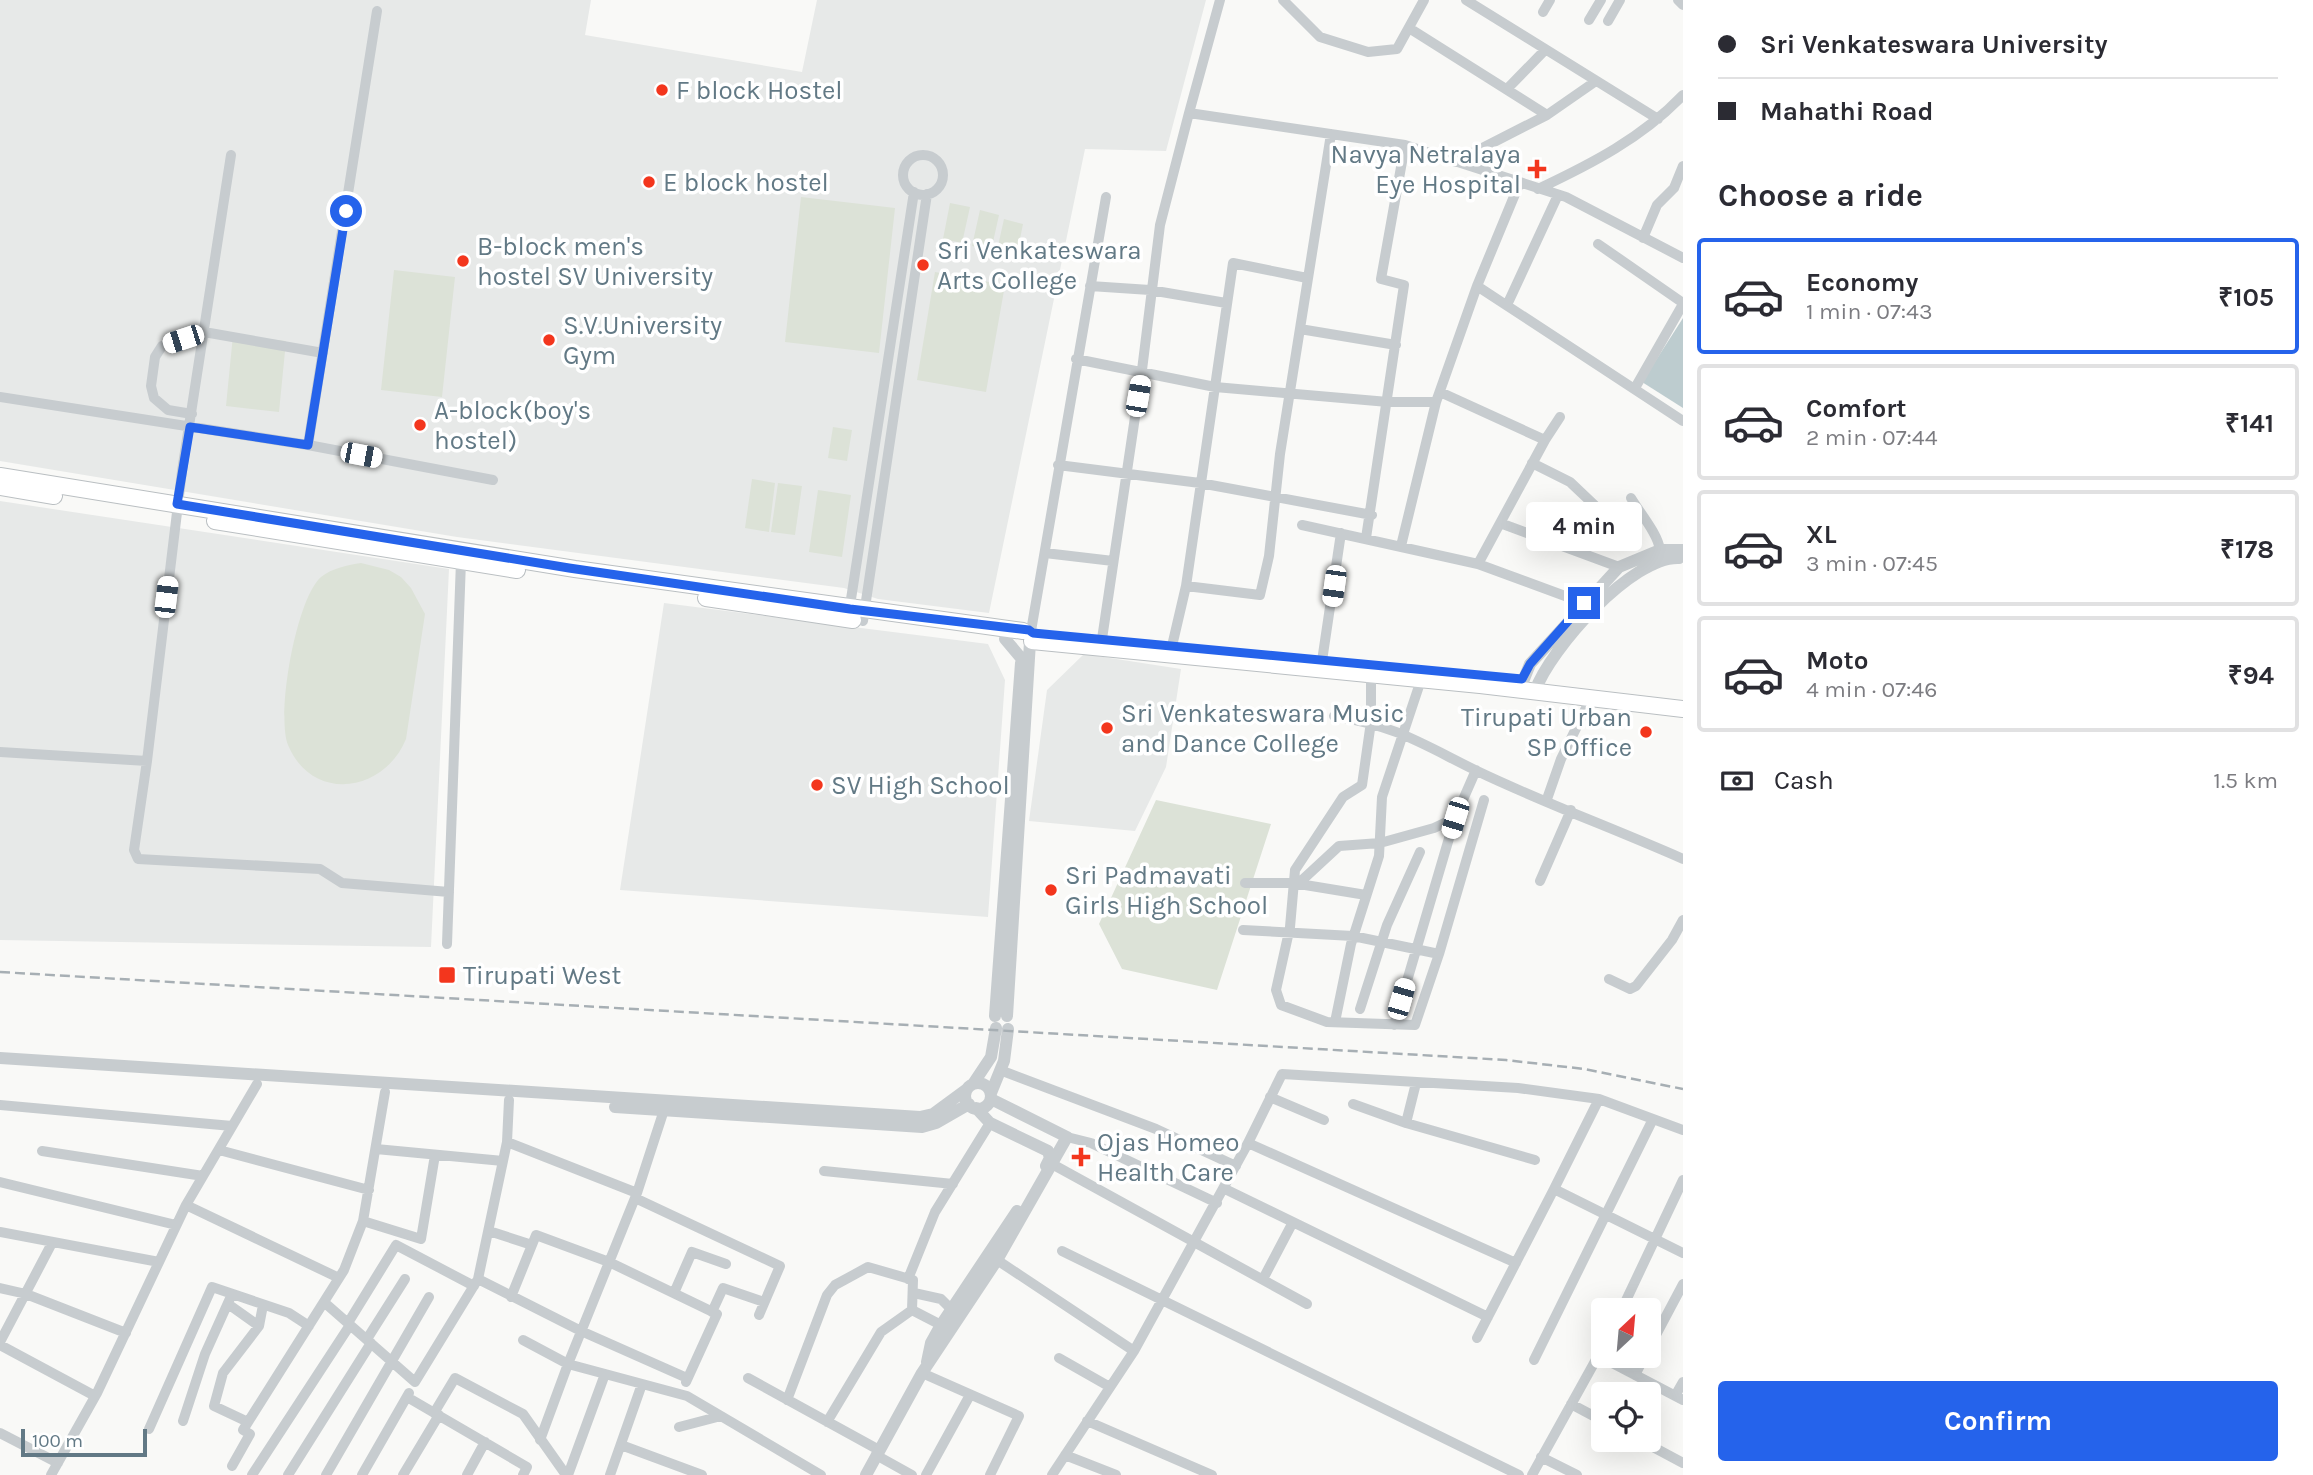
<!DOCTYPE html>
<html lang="en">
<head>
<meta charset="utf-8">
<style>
  :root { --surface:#fff; --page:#f7f7f7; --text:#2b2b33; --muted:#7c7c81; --line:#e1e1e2; --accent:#2563eb }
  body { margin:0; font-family:Karla,sans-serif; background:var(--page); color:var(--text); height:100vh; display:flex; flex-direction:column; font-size:26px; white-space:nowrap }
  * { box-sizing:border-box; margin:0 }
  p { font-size:23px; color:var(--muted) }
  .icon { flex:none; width:38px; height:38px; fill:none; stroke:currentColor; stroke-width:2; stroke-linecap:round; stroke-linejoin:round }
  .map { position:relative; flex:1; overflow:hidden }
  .side { display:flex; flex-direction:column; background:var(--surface); width:630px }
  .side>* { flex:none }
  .banner { display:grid; align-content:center; height:154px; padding:0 35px; background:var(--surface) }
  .needle { width:46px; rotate:26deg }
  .fabs { position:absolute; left:1591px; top:1298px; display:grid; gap:14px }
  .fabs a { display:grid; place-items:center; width:70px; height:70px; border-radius:7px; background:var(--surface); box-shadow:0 7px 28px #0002; font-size:35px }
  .scale { position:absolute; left:21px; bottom:18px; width:126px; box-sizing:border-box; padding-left:7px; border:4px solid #627985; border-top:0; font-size:19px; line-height:24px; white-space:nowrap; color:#627985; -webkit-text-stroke:5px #fff; paint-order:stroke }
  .end { position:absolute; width:32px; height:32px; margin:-16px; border:9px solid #2563eb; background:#fff; box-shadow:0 0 0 4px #fff }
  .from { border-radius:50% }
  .bubble { position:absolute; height:49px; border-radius:7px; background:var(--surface); box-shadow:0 7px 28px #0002; font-size:23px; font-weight:700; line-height:49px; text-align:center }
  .car { position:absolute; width:21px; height:42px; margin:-21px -10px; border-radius:9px; box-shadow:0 0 5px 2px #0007; background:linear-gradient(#fff 24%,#345 0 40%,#fff 0 76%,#345 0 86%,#fff 0) }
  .banner b { display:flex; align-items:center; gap:24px; height:66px; font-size:26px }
  .banner b+b { border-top:2px solid var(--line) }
  .banner i { width:18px; height:18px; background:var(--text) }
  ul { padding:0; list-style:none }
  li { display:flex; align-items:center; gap:21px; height:116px; margin:0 14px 10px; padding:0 21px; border:4px solid var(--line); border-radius:7px }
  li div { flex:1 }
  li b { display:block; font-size:26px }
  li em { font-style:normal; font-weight:700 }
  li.current { border-color:var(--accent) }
  li>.icon { width:63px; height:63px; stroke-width:1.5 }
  h2 { padding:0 35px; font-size:32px; line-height:84px }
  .pay { display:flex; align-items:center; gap:18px; height:77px; padding:0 35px; font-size:26px }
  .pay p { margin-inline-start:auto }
  .button { display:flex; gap:14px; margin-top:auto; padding:14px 35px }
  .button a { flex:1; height:80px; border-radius:7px; background:var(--accent); color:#fff; font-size:28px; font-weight:700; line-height:80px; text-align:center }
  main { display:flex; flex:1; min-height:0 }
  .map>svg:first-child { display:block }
</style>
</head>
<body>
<main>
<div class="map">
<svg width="1683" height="1475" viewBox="0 0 1683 1475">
  <rect width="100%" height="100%" fill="#f9f9f7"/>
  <path fill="#e7e9e8" d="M0,0H591L585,35L802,72L817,0H1206L1166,151L1085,149L989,613L878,599L844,588L457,537L0,461Z
    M0,501L449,569L431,947L0,940Z
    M664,603L988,644L1005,680L988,917L620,890Z
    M1084,654L1181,669L1166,767L1135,831L1029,821L1047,690Z"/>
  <path fill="#dce2d7" d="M801,197L895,208L879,353L785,342Z
    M950,203L970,207L962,243L943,239Z
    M980,210L999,215L991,251L972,246Z
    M1004,219L1023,224L1016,259L996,255Z
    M394,270L455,277L442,397L381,390Z
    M935,272L1005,285L986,392L917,380Z
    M233,335L286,341L279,412L226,406Z
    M833,427L852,430L847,461L828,458Z
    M752,479L775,483L769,532L745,528Z
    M778,483L802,486L795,535L771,532Z
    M818,490L851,495L842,557L809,552Z
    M361,563L389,570L401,577L411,588L425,614L406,739C384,793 312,803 288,745C276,715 296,599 321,577C332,568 348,565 361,563Z
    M1156,800L1271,824L1217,990L1122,969L1099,924Z"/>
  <path fill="#bdcccf" d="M1683,318V408L1642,382Z"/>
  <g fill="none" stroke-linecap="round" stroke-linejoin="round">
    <g stroke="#babfc2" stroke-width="18">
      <path id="primary" d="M0,476L575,569L1023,631
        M0,487L54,496
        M215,521L517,570
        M706,598L853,620
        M1032,641L1480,685L1683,709"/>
    </g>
    <path stroke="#c7cccf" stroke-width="10" d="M1220,0L1189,113L1405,145L1566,197L1683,258
      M1283,0L1320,37L1368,52L1397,49L1424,0
      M1466,0L1658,119
      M1678,0L1683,5
      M1543,12L1550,0
      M1589,20L1601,0
      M1608,21L1620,0
      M1409,28L1547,115L1596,81
      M1507,89L1545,50
      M903 175a20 20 0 1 1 40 0a20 20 0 1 1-40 0Z
      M1455,162L1547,115
      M1538,189C1591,164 1642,138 1683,95
      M1643,238L1657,205L1674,188L1683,166
      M1598,244L1683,303
      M1090,286L1150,290L1226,303
      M1477,286L1683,421
      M1507,305L1558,195
      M1300,329L1396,345
      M1076,359L1215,387L1388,402H1436
      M1635,388L1683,304
      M1440,392L1545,440L1560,417
      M0,397L308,445L493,480
      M192,414L168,410L154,398L151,386L155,357L162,346L204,332L323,353
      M308,445L377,11
      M1532,463L1570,482L1608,518
      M1058,465L1200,483L1372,515
      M1631,498C1640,513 1658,534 1660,550
      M1500,523L1619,567
      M1302,525L1478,564L1584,603
      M1366,538L1404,285L1381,279L1405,145
      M1401,546L1436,402L1477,286L1520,182
      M1045,553L1113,561
      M1478,564L1545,440
      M1186,586L1260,595L1269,556L1280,454L1331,134
      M849,612L914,192
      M863,621L927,194
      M1031,631L1106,197
      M1102,639L1142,370L1160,225L1189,113
      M1172,646L1186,586L1233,263L1307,278
      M1322,661L1341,533
      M1371,675V722L1362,785L1343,797L1295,870L1290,927L1276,990L1281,1005L1327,1022L1415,1025L1439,954L1484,800
      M1334,716C1397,726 1422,744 1477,771C1544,803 1615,829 1683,859
      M0,752L147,761L182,471L231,155
      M147,761L134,850L138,859L320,869L342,883L449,892
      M1547,799L1561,759L1586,708L1587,698
      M1540,881L1571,810
      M1245,883H1293L1366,895
      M1299,883L1339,846L1380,843L1434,828L1455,818
      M1243,930L1353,936L1439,954
      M447,944L461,561
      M1609,979L1630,989L1636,986L1672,940L1683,920
      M1360,1009L1387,925L1420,852
      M1335,1022L1351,944L1379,856L1382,797L1421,680
      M1394,1025L1455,818L1476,770
      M1000,1070L1156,1129L1236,1166
      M1416,1083L1406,1123L1535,1160
      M1270,1097L1324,1120
      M1599,1099L1554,1189L1683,1253
      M1353,1104L1406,1123
      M0,1105L232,1126
      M664,1110L637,1193L568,1364L687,1396L821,1475
      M1067,1137L1091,1143L1217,1203
      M507,1142L509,1100
      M376,1149L503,1161
      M219,1150L369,1190
      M42,1151L203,1176
      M1052,1164L1307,1304
      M824,1171L953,1184
      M0,1182L176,1225
      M1225,1189L1488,1317
      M637,1193L507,1142L478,1279L581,1331L687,1378
      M635,1198L780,1266L759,1315
      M186,1205L339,1278
      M363,1221L421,1239L435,1155
      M489,1231L532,1245
      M0,1232L159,1262
      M1062,1251L1519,1475
      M997,1260L1134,1351
      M1516,1263L1248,1143L1282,1074L1518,1088L1599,1099L1683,1130
      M908,1279L935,1212L990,1123
      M1263,1279L1293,1222
      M0,1288L26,1294L126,1333
      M674,1293L692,1252L726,1264
      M914,1293L941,1299L951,1309
      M511,1297L536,1235L609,1262L717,1314L686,1382
      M325,1303L415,1382L478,1279
      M228,1304L259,1326
      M912,1310L941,1325
      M1621,1311L1683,1180
      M712,1312L723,1288L764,1302
      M348,1323L396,1245L474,1286
      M1477,1338L1554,1189
      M367,1339L405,1279
      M523,1340L568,1364L540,1440
      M0,1342L52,1243
      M0,1345L95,1396
      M1648,1350L1683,1284
      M1599,1356L1683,1400
      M1059,1358L1110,1387
      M1534,1360L1653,1119
      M922,1373L1019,1416L990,1475
      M1635,1375L1645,1356
      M748,1378L879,1450
      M1675,1396L1683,1382
      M407,1397L527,1467L523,1475
      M787,1400L827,1295L835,1285L868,1267L913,1280L912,1310L881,1332L827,1422
      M1571,1404L1603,1421
      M434,1413L455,1378L523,1414L566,1475
      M183,1421L205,1354L232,1294
      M1087,1421L1212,1475
      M248,1422L214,1406L223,1373L259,1326L263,1305
      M679,1427L721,1416
      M149,1429L212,1287L289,1313L309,1326
      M0,1433L58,1463
      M1640,1440L1683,1463
      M621,1445L702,1475
      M876,1455L912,1475
      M1065,1455L1116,1475
      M1541,1457L1577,1475
      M232,1466L250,1434L243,1430L344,1270L363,1221L385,1092
      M51,1475L97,1393L186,1205L257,1084
      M252,1475L350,1325
      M288,1475L371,1343
      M326,1475L429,1297
      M362,1475L409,1393
      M403,1475L439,1415
      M467,1475L485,1442
      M568,1475L605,1374
      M610,1475L642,1384
      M926,1475L970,1395
      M1052,1475L1134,1351L1248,1143
      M1532,1475L1603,1347"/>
    <path stroke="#c7cccf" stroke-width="12" d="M1005,639L1021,658
      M1520,689L1530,664L1619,567L1660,550H1683
      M1535,691C1550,649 1632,556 1679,558
      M995,1016L1021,663
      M1007,1016L1030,642
      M0,1058L920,1117L933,1114L967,1089
      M965 1096a13 13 0 1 1 26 0a13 13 0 1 1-26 0Z
      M973,1084L991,1057L996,1028
      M991,1093L1004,1061L1008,1029
      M615,1107L922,1127L936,1123L969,1104
      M976,1108L990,1123L1048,1151L1050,1158L1046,1166
      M927,1362L931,1343L941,1325L1017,1211
      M866,1475L922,1373L997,1260L1067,1137L991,1099"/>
    <use href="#primary" stroke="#fff" stroke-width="16"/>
    <path stroke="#a7afb4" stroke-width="2.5" stroke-dasharray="10 5" stroke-linecap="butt" d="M0,972L1506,1060L1584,1069L1683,1089"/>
  </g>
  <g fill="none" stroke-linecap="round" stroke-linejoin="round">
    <path stroke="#2563eb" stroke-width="9" d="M346,211L308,445L190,427L177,504L569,568L850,609L1029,630L1033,633L1522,679L1530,664L1584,603"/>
  </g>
  <g fill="#f3361d" stroke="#fff" stroke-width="2.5">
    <circle cx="662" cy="90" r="7"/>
    <path d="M1533.5 158.5h7v7h7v7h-7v7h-7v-7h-7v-7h7z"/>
    <circle cx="649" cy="182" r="7"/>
    <circle cx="463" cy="261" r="7"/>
    <circle cx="923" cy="265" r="7"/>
    <circle cx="549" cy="340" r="7"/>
    <circle cx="420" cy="425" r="7"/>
    <circle cx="1107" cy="728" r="7"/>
    <circle cx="1646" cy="732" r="7"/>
    <circle cx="817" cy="785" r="7"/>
    <circle cx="1051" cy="890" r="7"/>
    <rect x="438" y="966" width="18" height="18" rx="3.5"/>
    <path d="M1077.5 1146.5h7v7h7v7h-7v7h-7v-7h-7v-7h7z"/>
  </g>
  <g text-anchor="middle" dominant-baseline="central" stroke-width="7" stroke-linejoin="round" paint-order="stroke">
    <g font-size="26" fill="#627985" stroke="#fff" text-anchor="start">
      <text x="676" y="90">F block Hostel</text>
      <text x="1521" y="154" text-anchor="end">Navya Netralaya<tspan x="1521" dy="30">Eye Hospital</tspan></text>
      <text x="663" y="182">E block hostel</text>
      <text x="477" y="246">B-block men's<tspan x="477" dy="30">hostel SV University</tspan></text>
      <text x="937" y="250">Sri Venkateswara<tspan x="937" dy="30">Arts College</tspan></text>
      <text x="563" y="325">S.V.University<tspan x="563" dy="30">Gym</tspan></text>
      <text x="434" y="410">A-block(boy's<tspan x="434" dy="30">hostel)</tspan></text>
      <text x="1121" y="713">Sri Venkateswara Music<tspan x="1121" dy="30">and Dance College</tspan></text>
      <text x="1632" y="717" text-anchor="end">Tirupati Urban<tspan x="1632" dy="30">SP Office</tspan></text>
      <text x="831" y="785">SV High School</text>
      <text x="1065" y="875">Sri Padmavati<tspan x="1065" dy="30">Girls High School</tspan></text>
      <text x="463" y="975">Tirupati West</text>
      <text x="1097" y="1142">Ojas Homeo<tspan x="1097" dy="30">Health Care</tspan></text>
    </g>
  </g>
</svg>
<div class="fabs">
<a><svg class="needle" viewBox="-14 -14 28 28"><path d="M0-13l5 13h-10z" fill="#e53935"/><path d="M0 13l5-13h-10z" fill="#7c7c81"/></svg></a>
<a><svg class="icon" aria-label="locate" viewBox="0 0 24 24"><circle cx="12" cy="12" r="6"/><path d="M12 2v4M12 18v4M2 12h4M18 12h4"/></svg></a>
</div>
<div class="scale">100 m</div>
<i class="end from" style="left:346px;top:211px"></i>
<i class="end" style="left:1584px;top:603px"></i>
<div class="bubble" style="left:1526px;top:502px;width:116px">4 min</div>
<i class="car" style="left:183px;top:339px;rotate:252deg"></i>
<i class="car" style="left:1138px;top:396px;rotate:10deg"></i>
<i class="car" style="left:361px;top:455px;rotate:101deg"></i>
<i class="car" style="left:1334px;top:586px;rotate:188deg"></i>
<i class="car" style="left:166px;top:597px;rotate:7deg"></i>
<i class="car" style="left:1455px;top:818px;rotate:197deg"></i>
<i class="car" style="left:1401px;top:999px;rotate:16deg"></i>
</div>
<section class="side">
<div class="banner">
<b><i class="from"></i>Sri Venkateswara University</b>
<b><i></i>Mahathi Road</b>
</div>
<h2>Choose a ride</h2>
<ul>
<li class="current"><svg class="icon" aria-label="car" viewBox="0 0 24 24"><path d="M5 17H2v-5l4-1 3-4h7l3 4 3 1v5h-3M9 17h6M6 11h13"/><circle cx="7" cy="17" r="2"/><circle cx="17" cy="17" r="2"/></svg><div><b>Economy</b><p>1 min · 07:43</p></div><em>₹105</em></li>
<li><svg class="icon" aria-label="car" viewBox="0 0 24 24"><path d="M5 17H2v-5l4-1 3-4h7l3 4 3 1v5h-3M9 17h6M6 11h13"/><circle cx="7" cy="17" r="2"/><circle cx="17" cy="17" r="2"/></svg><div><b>Comfort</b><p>2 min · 07:44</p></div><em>₹141</em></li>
<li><svg class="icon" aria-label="car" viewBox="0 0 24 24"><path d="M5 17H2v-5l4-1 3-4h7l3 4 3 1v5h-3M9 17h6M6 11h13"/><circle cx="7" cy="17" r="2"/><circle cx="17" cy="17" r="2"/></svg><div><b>XL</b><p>3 min · 07:45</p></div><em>₹178</em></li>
<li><svg class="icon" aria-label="car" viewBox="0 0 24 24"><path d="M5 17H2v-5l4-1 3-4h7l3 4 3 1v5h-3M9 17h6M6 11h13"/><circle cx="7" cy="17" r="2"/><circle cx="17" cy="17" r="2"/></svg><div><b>Moto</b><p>4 min · 07:46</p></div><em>₹94</em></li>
</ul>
<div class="pay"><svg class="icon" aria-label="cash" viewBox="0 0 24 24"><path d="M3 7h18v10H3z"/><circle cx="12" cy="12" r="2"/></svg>Cash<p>1.5 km</p></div>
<div class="button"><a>Confirm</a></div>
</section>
</main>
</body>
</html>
